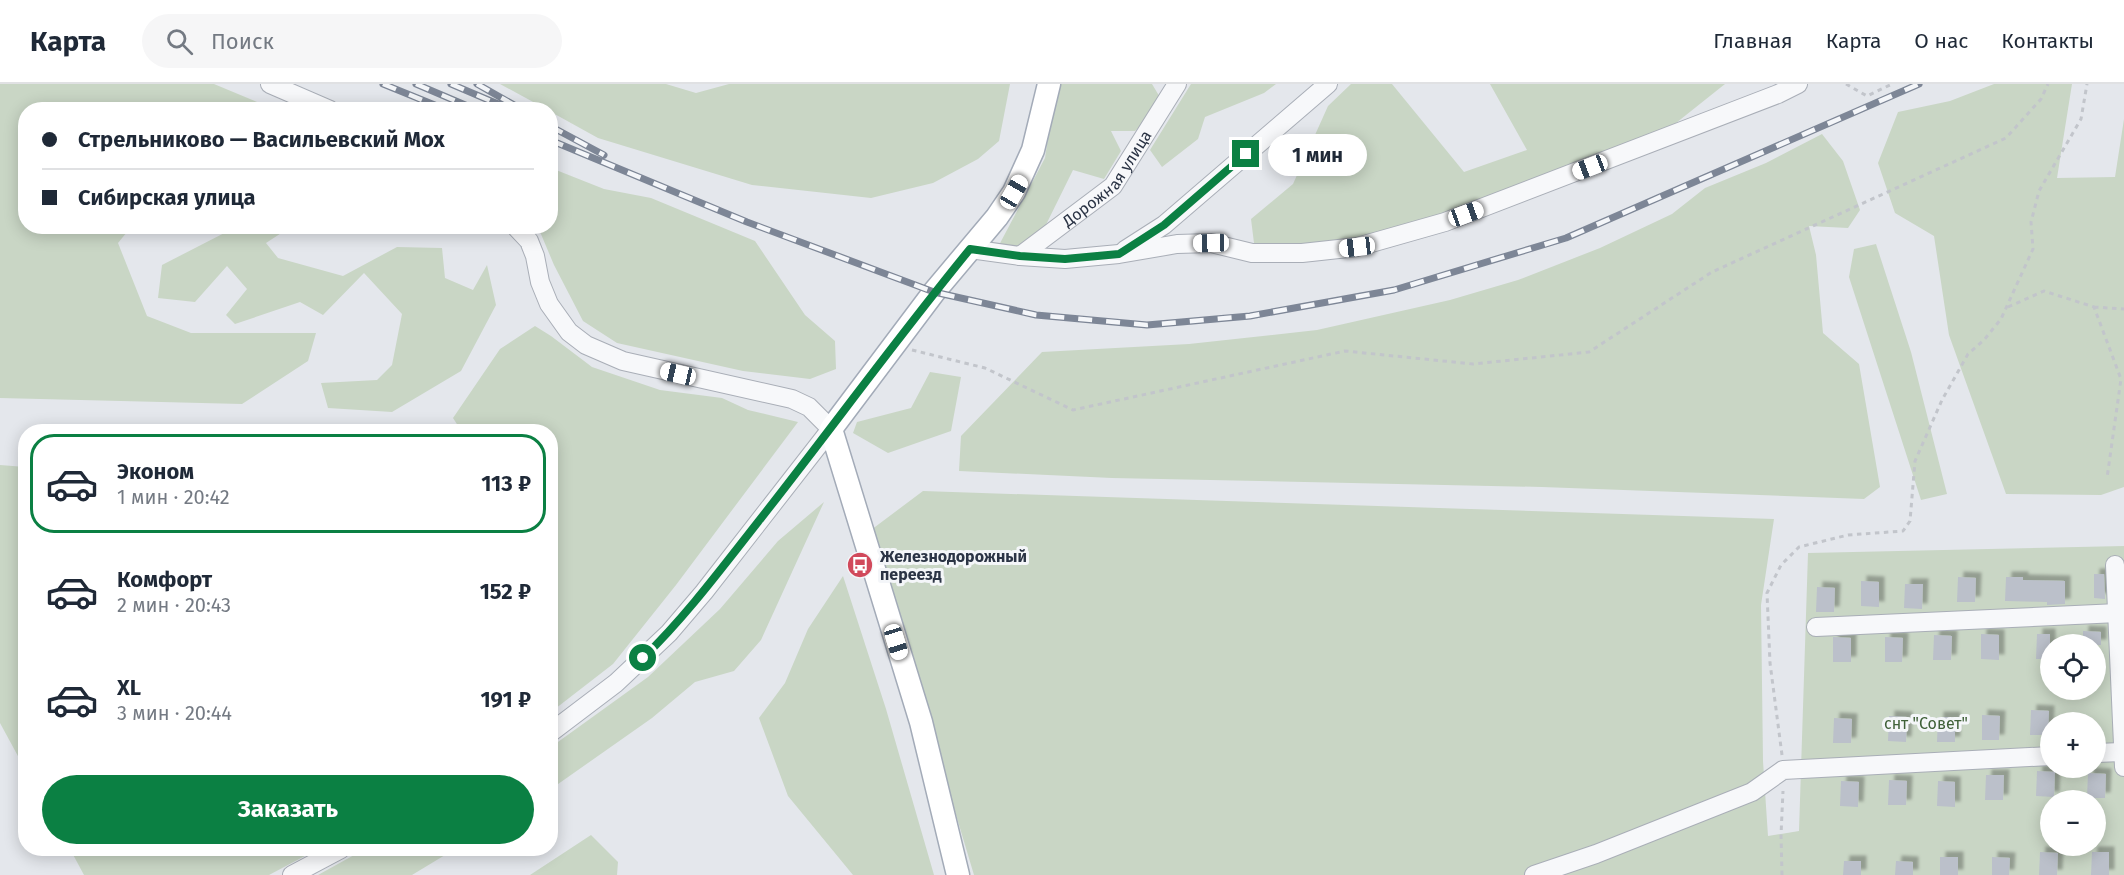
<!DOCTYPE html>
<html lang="ru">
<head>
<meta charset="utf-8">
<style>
  :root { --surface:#fff; --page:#f6f6f7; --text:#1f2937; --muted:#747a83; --line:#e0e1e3; --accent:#0b8043 }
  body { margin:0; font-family:"Fira Sans",sans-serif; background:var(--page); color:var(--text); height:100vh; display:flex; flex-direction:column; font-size:22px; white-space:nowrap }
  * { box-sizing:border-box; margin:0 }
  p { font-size:20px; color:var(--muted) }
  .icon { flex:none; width:33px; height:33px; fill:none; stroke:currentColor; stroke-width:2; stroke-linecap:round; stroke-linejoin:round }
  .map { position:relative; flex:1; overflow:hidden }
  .panel { position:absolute; left:18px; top:340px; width:540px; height:432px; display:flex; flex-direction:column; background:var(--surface); border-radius:24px; box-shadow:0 3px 15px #0003 }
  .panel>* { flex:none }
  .top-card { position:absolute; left:18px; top:18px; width:540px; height:132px; border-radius:24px; box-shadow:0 3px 15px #0003; display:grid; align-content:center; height:132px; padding:0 24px; background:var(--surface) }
  .tools { position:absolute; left:2040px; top:550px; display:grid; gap:12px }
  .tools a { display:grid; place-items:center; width:66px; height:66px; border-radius:50%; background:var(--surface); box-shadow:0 3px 15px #0003; font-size:30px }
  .end { position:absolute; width:27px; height:27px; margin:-14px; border:8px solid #0b8043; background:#fff; box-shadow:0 0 0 3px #fff }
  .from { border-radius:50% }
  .bubble { position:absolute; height:42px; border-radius:21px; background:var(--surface); box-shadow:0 3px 15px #0003; font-size:20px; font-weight:700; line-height:42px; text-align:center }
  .car { position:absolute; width:18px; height:36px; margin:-18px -9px; border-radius:8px; box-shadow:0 0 4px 2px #0007; background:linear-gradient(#fff 24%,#345 0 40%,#fff 0 76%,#345 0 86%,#fff 0) }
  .top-card b { display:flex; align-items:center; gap:21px; height:57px; font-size:22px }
  .top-card b+b { border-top:2px solid var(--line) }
  .top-card i { width:15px; height:15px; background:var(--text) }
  ul { padding:10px 0 0; list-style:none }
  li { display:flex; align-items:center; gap:18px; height:99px; margin:0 12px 9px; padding:0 12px; border:3px solid transparent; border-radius:24px }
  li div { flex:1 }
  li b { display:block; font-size:22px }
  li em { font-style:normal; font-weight:700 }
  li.active { border-color:var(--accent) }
  li>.icon { width:54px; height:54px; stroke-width:1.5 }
  .action { display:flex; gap:12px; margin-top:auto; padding:12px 24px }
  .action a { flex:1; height:69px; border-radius:36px; background:var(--accent); color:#fff; font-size:24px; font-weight:700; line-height:69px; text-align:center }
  header { display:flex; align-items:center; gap:36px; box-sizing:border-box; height:84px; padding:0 30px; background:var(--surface); border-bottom:2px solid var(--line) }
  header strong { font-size:28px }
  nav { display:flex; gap:33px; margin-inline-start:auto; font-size:21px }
  .search { width:420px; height:54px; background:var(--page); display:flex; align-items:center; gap:15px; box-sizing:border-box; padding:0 21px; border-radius:33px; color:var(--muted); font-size:22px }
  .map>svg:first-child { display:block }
</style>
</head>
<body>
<header>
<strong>Карта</strong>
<div class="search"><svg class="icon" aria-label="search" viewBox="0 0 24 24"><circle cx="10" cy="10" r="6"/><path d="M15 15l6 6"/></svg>Поиск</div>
<nav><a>Главная</a><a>Карта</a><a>О нас</a><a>Контакты</a></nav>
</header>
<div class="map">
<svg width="2124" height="791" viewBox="0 0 2124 791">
  <defs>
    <filter id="shadow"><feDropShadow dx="5.5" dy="-5.5" stdDeviation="1.5" flood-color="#0004"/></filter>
  </defs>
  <rect width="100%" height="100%" fill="#e4e7ec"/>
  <path fill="#c9d6c5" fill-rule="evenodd" d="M0,0H214L274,25L26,26V142L139,143L127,148L118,159L147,232L191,249H316L308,277L242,320L0,314Z
    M500,0H666L696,9L729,0H1010L999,57L978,75L933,99L871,114L752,101L598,54L551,28L550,26L546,25Z
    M1056,0H1152L1164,20L1135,47H1111L1121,67L1104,95L1073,86L1036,161L998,163L1045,74Z
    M1191,0H1276L1264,9L1205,33L1198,55L1162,83L1150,66Z
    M1351,0H1392L1464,88L1527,66L1490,0H1725L1676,39L1586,77L1421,139L1320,162L1254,159L1251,135L1293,100L1328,22Z
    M1994,0H2072L2057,94L2115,93L2124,35V403L2101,411L2006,410L1949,251L1934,152L1895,129L1878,79L1898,28L1950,17Z
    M1822,50L1843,77L1860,126L1848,144L1809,142L1816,171L1823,249L1859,280L1880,403L1864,415L1542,403L1112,394L959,387L961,352L1042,268L1189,260L1317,246L1450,216L1518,196L1600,164L1672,130L1705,104L1766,79Z
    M551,84L604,105L651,114L755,157L805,231L835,257L836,285L810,295L743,287L617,259L583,237L554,181L538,143L550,142Z
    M292,142L266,159L278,174L343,192L397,163L442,164L445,194L473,206L487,181L496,221L461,287L392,328L328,324L321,299L377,296L392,281L402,230L364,189L323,231L300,218L235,240L226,231L247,205L227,182L195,218L158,214L162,181L236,143Z
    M1876,160L1911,268L1947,410L1921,416L1849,193L1854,165Z
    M535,242L551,252L592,283L660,306L722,314L748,326L798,338L676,501L613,580L551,628L550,348H462L453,334L500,265Z
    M930,288L961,293L951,347L888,369L853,349L857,338L911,324Z
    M0,381L25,383V685L0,639Z
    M923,407L1774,435L1761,521L1763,677L1768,752L1799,747L1808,469L2124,462V791H974L871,446ZM2050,561H2096V606H2050ZM2050,639H2096V684H2050ZM2050,717H2096V762H2050Z
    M824,418L761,556L734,587L695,598L652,634L551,705V663L648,593L720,525L778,457Z
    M843,492L886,625L934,791H853L788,712L759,634L785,599L808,545Z
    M591,751L618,778L617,791H530Z
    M70,765H318L269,791H84Z
    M365,765H455L412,791H318Z"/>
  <path fill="#bbc0ca" filter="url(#shadow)" d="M2094,490H2104L2105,515L2094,514Z
    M1958,493L1976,494L1975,518H1957Z
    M2006,493H2023V496L2065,497V520L2047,521V518L2005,517Z
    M1861,497L1879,498V523L1861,522Z
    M1905,500H1923L1922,525L1904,524Z
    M1817,503L1835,504L1834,528H1816Z
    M2083,547L2101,548V561H2083Z
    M1981,550L1999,551V576L1981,575Z
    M2037,550H2050V575H2036Z
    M1934,551L1952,552L1951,576H1933Z
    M1833,553L1851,554V578H1833Z
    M1885,553L1903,554L1902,578H1885Z
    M2031,626L2049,627L2048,651H2030Z
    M1982,631L2000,632L1999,656H1982Z
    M1889,632L1907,633L1906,658L1888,657Z
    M1938,633H1955V658H1937Z
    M1834,634L1852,635L1851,659H1833Z
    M2037,687L2055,688L2054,713L2036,712Z
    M2088,689L2106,690L2105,714H2087Z
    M1986,691H2004L2003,716H1985Z
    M1889,696L1907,697L1906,721H1888Z
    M1841,697L1859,698L1858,723L1840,722Z
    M1938,697L1955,698V723L1937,722Z
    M2040,768L2058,769L2057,791H2039Z
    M2092,768H2109V791H2091Z
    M1940,773H1958V791H1940Z
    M1992,773L2010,774L2009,791H1992Z
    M1844,777H1861V791H1843Z
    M1896,777L1913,778V791H1895Z"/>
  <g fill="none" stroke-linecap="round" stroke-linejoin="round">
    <g stroke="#a9aeb7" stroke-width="20">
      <g id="minor">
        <path d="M270,0L330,26"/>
        <path d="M515,142L529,157L535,172L540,198L549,220L569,248L586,261L623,277L792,315L809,323L831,345L704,508L669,549L616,599L550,649"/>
        <path d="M970,165L1020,172L1065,175L1119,170L1177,160L1211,159L1252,169H1302L1357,163L1445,138L1778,10L1798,0"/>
        <path d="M1125,166L1164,141L1328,0"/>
        <path id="s1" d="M1020,172L1113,102L1177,0"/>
        <path d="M2115,481L2124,683"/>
        <path d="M1816,543L2118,529"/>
        <path d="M2096,669L2122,668"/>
        <path d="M292,791L341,765"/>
        <path d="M1534,791L1596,770L1752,708L1783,686L2050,672"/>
      </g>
    </g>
    <g stroke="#a3abb8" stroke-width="25">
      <path id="major" d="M958,791L921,638L831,345L934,208L997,133L1014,108L1033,66L1049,0"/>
    </g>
    <path stroke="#c2c5cb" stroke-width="3" stroke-dasharray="4.5 4.5" stroke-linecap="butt" d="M1846,0L1867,12L1892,0
      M2008,223L2044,207L2094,223L2121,295L2107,394
      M2094,223L2124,225
      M912,266L985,284L1073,326L1345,267L1473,280L1589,268L1712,188L2006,54L2041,15L2048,0
      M1782,671L1770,579L1767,509L1781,481L1799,463L1848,451L1903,447L1910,437L1915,377L1942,316L1968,270L1984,256L2001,235L2006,224L2033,165L2031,138L2039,107L2081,35L2087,0
      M1782,791L1781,751L1783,707"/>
    <use href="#minor" stroke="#f7f8fa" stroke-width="18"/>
    <use href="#major" stroke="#fff" stroke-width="22"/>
    <g stroke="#7d8696" stroke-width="7">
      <path id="rail" d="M383,0L447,26
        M416,0L477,26
        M451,0L512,26
        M477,0L523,26
        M550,42L604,71
        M550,56L747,138L934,208L1036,231L1147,241L1250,232L1394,206L1566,154L1919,0"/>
    </g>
    <use href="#rail" stroke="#f4f6f9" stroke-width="4.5" stroke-dasharray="14" stroke-linecap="butt"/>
  </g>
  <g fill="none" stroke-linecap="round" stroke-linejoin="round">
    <path stroke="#0b8043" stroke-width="8" d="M643,574C686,532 721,485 758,438C829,348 897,254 970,165L1020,172L1065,175L1119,170L1164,141L1246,70"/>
  </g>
  <defs>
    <g id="bus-disc" transform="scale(1.35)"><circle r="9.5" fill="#d1495b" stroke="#f4f6f9"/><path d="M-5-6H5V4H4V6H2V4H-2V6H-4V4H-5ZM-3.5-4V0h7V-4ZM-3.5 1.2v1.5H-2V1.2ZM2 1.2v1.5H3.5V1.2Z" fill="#fff"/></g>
  </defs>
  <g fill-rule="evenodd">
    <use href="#bus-disc" x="860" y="481"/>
  </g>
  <g text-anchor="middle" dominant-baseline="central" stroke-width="6" stroke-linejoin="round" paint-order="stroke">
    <g font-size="16" fill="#2b3445" stroke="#f4f6f9">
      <text stroke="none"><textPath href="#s1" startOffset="118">Дорожная улица</textPath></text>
    </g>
    <g font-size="16" font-weight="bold" fill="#2b3445" stroke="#f4f6f9" text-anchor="start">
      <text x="880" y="472">Железнодорожный<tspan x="880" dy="18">переезд</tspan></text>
    </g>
    <g font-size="16" fill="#3f6138" stroke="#f4f6f9">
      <text x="1926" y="639">снт "Совет"</text>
    </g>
  </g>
</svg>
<div class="tools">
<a><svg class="icon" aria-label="locate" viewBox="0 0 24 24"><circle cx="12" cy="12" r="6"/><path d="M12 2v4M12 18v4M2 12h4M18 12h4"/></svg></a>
<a>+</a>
<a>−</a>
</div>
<i class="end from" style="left:643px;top:574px"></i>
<i class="end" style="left:1246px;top:70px"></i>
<div class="bubble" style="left:1268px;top:50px;width:99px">1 мин</div>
<i class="car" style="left:1590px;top:83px;rotate:249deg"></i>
<i class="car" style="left:1014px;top:108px;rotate:30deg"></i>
<i class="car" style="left:1466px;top:130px;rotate:70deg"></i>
<i class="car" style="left:1211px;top:159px;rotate:269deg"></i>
<i class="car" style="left:1357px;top:163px;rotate:263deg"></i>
<i class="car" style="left:678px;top:290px;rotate:283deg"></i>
<i class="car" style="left:896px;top:558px;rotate:163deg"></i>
<div class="top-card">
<b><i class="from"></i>Стрельниково — Васильевский Мох</b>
<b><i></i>Сибирская улица</b>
</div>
<section class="panel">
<ul>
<li class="active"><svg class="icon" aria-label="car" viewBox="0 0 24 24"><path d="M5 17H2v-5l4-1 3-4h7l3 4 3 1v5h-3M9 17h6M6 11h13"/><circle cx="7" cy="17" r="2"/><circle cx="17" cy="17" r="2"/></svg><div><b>Эконом</b><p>1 мин · 20:42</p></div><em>113 ₽</em></li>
<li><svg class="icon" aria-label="car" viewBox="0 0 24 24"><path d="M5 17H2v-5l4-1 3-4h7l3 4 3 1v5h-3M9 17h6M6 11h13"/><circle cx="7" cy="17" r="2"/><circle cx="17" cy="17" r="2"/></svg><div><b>Комфорт</b><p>2 мин · 20:43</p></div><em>152 ₽</em></li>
<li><svg class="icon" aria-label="car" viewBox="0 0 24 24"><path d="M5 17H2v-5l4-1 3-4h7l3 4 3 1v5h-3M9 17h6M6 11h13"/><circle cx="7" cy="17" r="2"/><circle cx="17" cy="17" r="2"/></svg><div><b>XL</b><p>3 мин · 20:44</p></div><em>191 ₽</em></li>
</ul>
<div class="action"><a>Заказать</a></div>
</section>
</div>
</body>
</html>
